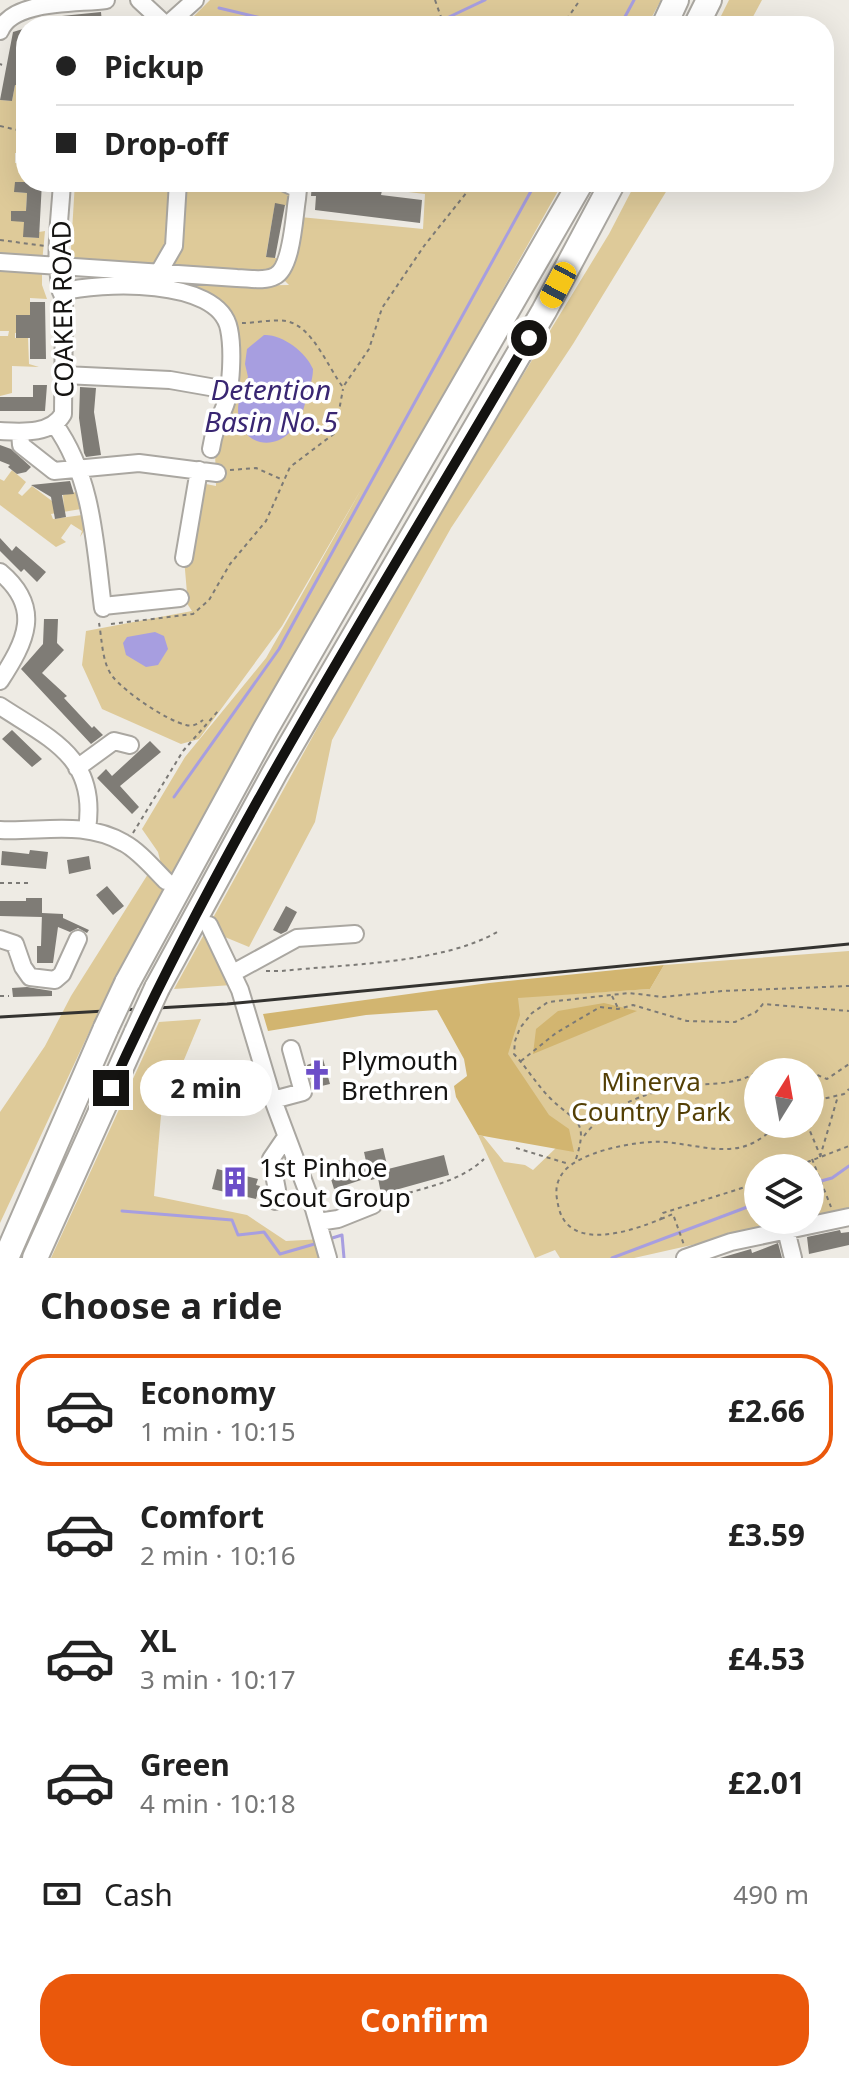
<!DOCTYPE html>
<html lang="en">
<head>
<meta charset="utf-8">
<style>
  :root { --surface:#fff; --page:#f2f2f2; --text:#222; --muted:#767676; --line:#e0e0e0; --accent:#ea580c }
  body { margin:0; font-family:"Noto Sans",sans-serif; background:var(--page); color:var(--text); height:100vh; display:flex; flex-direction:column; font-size:30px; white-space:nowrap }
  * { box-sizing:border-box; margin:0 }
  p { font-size:26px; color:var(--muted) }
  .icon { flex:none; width:44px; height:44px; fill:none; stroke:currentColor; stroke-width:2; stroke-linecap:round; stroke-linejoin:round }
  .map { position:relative; height:1258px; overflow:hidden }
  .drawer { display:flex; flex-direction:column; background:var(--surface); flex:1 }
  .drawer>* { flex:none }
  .top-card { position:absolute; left:16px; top:16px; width:818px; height:176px; border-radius:32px; box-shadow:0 8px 32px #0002; display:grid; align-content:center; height:176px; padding:0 40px; background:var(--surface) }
  .needle { width:52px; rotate:11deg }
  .buttons { position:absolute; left:744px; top:1058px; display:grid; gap:16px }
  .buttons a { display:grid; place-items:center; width:80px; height:80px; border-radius:50%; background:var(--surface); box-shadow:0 8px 32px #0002; font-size:40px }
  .end { position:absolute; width:36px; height:36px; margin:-18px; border:10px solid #141311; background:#fff; box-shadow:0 0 0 4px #fff }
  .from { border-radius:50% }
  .bubble { position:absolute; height:56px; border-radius:28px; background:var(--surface); box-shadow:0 8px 32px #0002; font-size:26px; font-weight:700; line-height:56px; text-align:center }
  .car { position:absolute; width:24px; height:48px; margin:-24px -12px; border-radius:10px; box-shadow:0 0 6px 2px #0007; background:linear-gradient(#f5c518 24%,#345 0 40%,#f5c518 0 76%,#345 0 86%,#f5c518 0) }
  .top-card b { display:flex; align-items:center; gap:28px; height:76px; font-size:30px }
  .top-card b+b { border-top:2px solid var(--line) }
  .top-card i { width:20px; height:20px; background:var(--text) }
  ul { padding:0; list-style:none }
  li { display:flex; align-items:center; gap:24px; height:112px; margin:0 16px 12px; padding:0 24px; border:4px solid transparent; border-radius:32px }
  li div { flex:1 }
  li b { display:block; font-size:30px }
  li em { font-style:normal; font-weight:700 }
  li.active { border-color:var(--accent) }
  li>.icon { width:72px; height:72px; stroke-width:1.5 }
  h2 { padding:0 40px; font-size:36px; line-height:96px }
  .pay { display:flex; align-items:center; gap:20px; height:88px; padding:0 40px; font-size:30px }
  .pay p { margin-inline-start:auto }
  .action { display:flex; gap:16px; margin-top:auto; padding:16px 40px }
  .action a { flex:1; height:92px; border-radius:32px; background:var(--accent); color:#fff; font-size:32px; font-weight:700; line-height:92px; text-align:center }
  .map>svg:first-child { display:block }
</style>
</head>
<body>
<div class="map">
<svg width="849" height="1258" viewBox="0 0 849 1258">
  <rect width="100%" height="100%" fill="#eeebe4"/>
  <path fill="#deca99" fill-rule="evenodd" d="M210,0H661L647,26H184Z
    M729,0H762L748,26H716Z
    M15,85L26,87V153H15V163L26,164L28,182H15V192L27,193L26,211H12L11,220L24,222V237L39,238V232L45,231L42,263L0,260V100L12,101Z
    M75,182H172L169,236L156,270L70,265Z
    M183,182H259L290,190V206L275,204L266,256L281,259L272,273L170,267Z
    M384,182H563L106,996L0,1223V1112L45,1046L71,996L148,874L165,880L158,852L142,829L185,757L266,658L362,488L282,626L199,739L181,744L102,709L82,665L86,631L192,611L188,605L184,558L201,483L216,486L215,450L229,325L200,296L197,286L289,285L281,277L300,217L423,229L425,194L383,189Z
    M636,182H672L573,344L451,528L332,740L315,822L249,947L220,935L232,985L174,989L404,570L609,234Z
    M0,265L42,267V285L47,299L30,298V315H16V320H29V333H15V338H28L29,364L39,367L12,366V393L0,396V336H8L9,331H0Z
    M12,470L26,482L18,493L22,496L32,486L64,510L63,495L76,492L73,479H69V475H73L81,509L51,514L53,519L82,515L84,531L80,537L82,531L71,524L61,538L66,542L56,547L0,505V479L4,481Z
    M849,951V1212L810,1219V1168H758V1220H803L634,1258H560L555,1250L535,1258L478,1135L483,1136L504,1162L525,1165L533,1170L558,1146L477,1043L518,997L650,989L664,965ZM758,1072H810V1124H758Z
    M201,1019L161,1115L154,1196L247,1215L286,1241L323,1239L321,1258H51L159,1022Z"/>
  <path fill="#d2b570" d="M664,965L650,989L518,998L520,1015L508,1054L549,1115L569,1129L574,1152L478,1135L456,1097L454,1086L467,1076L464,1059L437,1010L366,1015L268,1031L263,1014L489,983Z
    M604,1003L637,1011L533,1054L536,1029L558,1011Z"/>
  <path fill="#a79ee0" d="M264,335C282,334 306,352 313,369C313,380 309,388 306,399C292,472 210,446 248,377L245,364L247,349Z
    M155,632L164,636L168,649L158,665L146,667L126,655L123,643L127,637Z"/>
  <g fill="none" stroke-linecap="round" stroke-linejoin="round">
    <path stroke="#a79ee0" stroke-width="3" d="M219,8L295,26
      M430,26L485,0
      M620,26L634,0
      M174,797L279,649L536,182
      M810,1184L832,1178L849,1166
      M122,1211L232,1220L238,1235L264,1232L280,1254L318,1243
      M329,1239L342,1235L344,1258
      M612,1258L758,1203"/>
  </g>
  <path fill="#7f7c76" d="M101,12L102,23L53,26L52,17Z
    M26,28V87L15,85L12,101L0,100L13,32Z
    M15,182H42L39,238L23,237L24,222L11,221V211H26L27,193L14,192Z
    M312,182H384L381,195L422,200L420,223L315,210L316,196H311Z
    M275,203L285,205L275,258L266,257Z
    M30,302H45L46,359H30V338H16V315H30Z
    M33,385H47L45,411H0V397H33Z
    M80,387L96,388L94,412L101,455L86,457L84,453L79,418Z
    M0,445L11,449L31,467L26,472L17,474L8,467L10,465L0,461Z
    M70,481L74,494L62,495L66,517L55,519L51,497L31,485Z
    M0,538L12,551L16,546L46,572L37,582L24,569L21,572L0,551Z
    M44,619H58L57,643L64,650L42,673L67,696L64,698L92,728L94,726L103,735L91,744L21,669L43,644Z
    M12,730L42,759L32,767L2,739Z
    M150,741L161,752L120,786L139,807L132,814L97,778L106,769L112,776Z
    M30,850L48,852L46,869L1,865L2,851L29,854Z
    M89,856L91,869L69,874L67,860Z
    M107,886L124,906L113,915L96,895Z
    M26,898H42V917L0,916V901H26Z
    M286,906L297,912L287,931L281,934L273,930Z
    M42,913L63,914V918L89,930L87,933L78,928L70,932L58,927L53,963H37V946H41Z
    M27,987L52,991V996L13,997L12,988Z
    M323,1059L330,1084L313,1088L307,1065Z
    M383,1148L388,1169L444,1155L449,1175L381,1194L378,1178L371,1180L370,1177L334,1189L331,1179L336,1177L331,1163L341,1160L346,1173L367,1166L364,1152Z
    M217,1169L258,1179L256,1185L260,1186L256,1199L212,1189Z
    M840,1230L841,1233L849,1232V1245L809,1254L807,1237Z
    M778,1243L782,1258H720L751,1249L752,1253Z"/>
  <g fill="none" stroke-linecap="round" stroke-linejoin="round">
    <g stroke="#aaa7a1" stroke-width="20">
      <path id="minor" d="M139,0L166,25
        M166,26L195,0
        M0,31C12,0 75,4 106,0
        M0,262L237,278C249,278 264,282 275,276C292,268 294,217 297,199L298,189L283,182
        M159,272L174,246L178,182
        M61,292C99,282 219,277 229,329C233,348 232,390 224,408C217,425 214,431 211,449
        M64,375L170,380L227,390
        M55,425C93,478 95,545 103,608
        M0,431C21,432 51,435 63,414L64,301C52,263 60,222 62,182
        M20,432L21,445L54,471L139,463L217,473
        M184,558L199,470
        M0,572C43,608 26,641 0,681
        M103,606L180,598
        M0,706C50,739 98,757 87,829
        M77,768L114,741L130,745
        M0,830C43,832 84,820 124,843C139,851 153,868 166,881
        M209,925L240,990L273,1100L314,1209L328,1258
        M0,939L15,944L23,967L30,977L55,980L62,974L78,939
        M233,973L297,938L355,934
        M273,1100L303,1092L291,1049
        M275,1201L277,1190L271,1159L286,1137
        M318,1222L338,1219L373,1205
        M786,1230L793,1258
        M685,1258L731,1242L849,1217"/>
    </g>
    <g stroke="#aaa7a1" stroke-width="28">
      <path id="highway" d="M664,26L676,0
        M696,26L709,0
        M127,983L265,730L581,182
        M157,988L275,772L544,311L613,182
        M6,1258L106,1028
        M35,1258L137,1032"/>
    </g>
    <path stroke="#7c7a76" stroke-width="2" stroke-dasharray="4 4" stroke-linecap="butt" d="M435,0L441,17L469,26
      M562,26L580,0
      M0,64L2,65
      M0,126L26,132
      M0,240L45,246
      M242,323C256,323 273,319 286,321C313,326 328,368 343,387L369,349L382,308L424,246L475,182
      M230,470L256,468L283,480
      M99,623C102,639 102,664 113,677C126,693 166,720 186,725C193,727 198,724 203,720
      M111,624L193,614L209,600L230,564L266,521L290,467L335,433L343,389
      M133,833L183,751L219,710
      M0,883H29
      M266,971H282C345,964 442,964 497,932
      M0,996H9
      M612,996L618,1008
      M521,1061L556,1033L600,1007L618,1009L633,1005L687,1021L735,1022L756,1012L763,1004L849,1011
      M790,1065L809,1072
      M810,1072L827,1079L849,1064
      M810,1102L844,1094L849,1089
      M807,1124L820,1155
      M584,1136C602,1111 639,1095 670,1088C692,1083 716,1086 739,1080C756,1076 767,1061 785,1064L789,1072
      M516,1148L569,1164
      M820,1157L838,1096
      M576,1159C589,1118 575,1123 550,1098C537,1085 527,1068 514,1054L515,1041L520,1028L532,1013L548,1002L629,993L663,997L722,991L849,986
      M812,1159L831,1207
      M792,1168L849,1146
      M758,1183L663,1213L661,1219C632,1231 571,1252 559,1209C556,1196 554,1186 562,1174C576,1152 638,1140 664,1142C710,1146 742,1163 777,1124
      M386,1200C419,1188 458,1184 484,1159
      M661,1219L673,1214L684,1245"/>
    <use href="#minor" stroke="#fff" stroke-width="16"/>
    <use href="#highway" stroke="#fff" stroke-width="24"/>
    <path stroke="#343330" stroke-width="3" d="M0,1017L227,1004L849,944"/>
    <g stroke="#aaa7a1" stroke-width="28" stroke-linecap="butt">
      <path id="highway-bridge" d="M106,1028L127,983
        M137,1032L157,988"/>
    </g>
    <use href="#highway-bridge" stroke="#fff" stroke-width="24"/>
  </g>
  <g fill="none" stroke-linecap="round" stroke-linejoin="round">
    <path stroke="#141311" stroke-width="10" d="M111,1088C229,828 385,585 529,338"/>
  </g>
  <defs>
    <g id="church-bare" transform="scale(2.4)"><path d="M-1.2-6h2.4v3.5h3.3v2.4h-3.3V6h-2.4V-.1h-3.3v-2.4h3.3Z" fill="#6c4ec8" stroke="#fff" stroke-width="2.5" paint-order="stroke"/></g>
    <g id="building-bare" transform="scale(2.4)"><path d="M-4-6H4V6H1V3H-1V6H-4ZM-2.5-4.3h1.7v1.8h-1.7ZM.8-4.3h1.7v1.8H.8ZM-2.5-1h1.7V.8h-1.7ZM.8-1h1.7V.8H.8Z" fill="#6c4ec8" stroke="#fff" stroke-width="2.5" paint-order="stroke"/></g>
  </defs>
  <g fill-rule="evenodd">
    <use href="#church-bare" x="317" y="1075"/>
    <use href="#building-bare" x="235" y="1182"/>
  </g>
  <g text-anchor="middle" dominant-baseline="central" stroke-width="7" stroke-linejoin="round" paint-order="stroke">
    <g font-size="26" fill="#141311" stroke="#fff">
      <text transform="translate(62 309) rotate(-91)">COAKER ROAD</text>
    </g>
    <g font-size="26" fill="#141311" stroke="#fff" text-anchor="start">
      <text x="341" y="1060">Plymouth<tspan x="341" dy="30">Brethren</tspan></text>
      <text x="259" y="1167">1st Pinhoe<tspan x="259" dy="30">Scout Group</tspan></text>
    </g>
    <g font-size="26" fill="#533f05" stroke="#fff">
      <text x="651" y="1081">Minerva<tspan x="651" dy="30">Country Park</tspan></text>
    </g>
    <g font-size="28" font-style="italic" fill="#392672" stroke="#fff">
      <text x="271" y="389">Detention<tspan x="271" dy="32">Basin No.5</tspan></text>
    </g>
  </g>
</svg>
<div class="buttons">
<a><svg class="needle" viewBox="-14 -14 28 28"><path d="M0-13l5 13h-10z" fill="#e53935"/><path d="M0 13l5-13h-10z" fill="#767676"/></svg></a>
<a><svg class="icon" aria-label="layers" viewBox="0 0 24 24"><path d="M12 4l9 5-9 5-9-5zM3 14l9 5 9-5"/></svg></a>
</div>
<i class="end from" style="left:529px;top:338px"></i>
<i class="end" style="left:111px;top:1088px"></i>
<div class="bubble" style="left:140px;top:1060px;width:132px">2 min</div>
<i class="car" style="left:558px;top:285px;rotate:208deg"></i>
<div class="top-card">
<b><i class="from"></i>Pickup</b>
<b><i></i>Drop-off</b>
</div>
</div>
<section class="drawer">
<h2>Choose a ride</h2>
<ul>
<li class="active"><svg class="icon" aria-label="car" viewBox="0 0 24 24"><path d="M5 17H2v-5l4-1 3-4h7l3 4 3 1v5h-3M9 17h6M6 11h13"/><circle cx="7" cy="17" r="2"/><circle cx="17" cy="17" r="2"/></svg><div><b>Economy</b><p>1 min · 10:15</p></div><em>£2.66</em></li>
<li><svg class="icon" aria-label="car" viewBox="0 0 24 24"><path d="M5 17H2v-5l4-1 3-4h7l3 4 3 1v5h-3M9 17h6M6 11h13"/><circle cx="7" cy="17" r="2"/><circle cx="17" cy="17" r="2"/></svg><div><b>Comfort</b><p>2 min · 10:16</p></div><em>£3.59</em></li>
<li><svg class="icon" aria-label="car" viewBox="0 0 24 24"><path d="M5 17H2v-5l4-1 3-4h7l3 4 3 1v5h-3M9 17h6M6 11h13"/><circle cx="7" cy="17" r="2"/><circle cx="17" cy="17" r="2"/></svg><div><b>XL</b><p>3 min · 10:17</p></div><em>£4.53</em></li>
<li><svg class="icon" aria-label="car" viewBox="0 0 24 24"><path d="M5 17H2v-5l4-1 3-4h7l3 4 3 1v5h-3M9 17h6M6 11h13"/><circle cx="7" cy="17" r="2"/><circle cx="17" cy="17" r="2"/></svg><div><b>Green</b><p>4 min · 10:18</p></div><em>£2.01</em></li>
</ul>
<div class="pay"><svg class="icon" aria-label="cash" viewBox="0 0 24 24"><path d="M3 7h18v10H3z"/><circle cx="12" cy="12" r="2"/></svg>Cash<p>490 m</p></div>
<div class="action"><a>Confirm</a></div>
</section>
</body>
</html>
